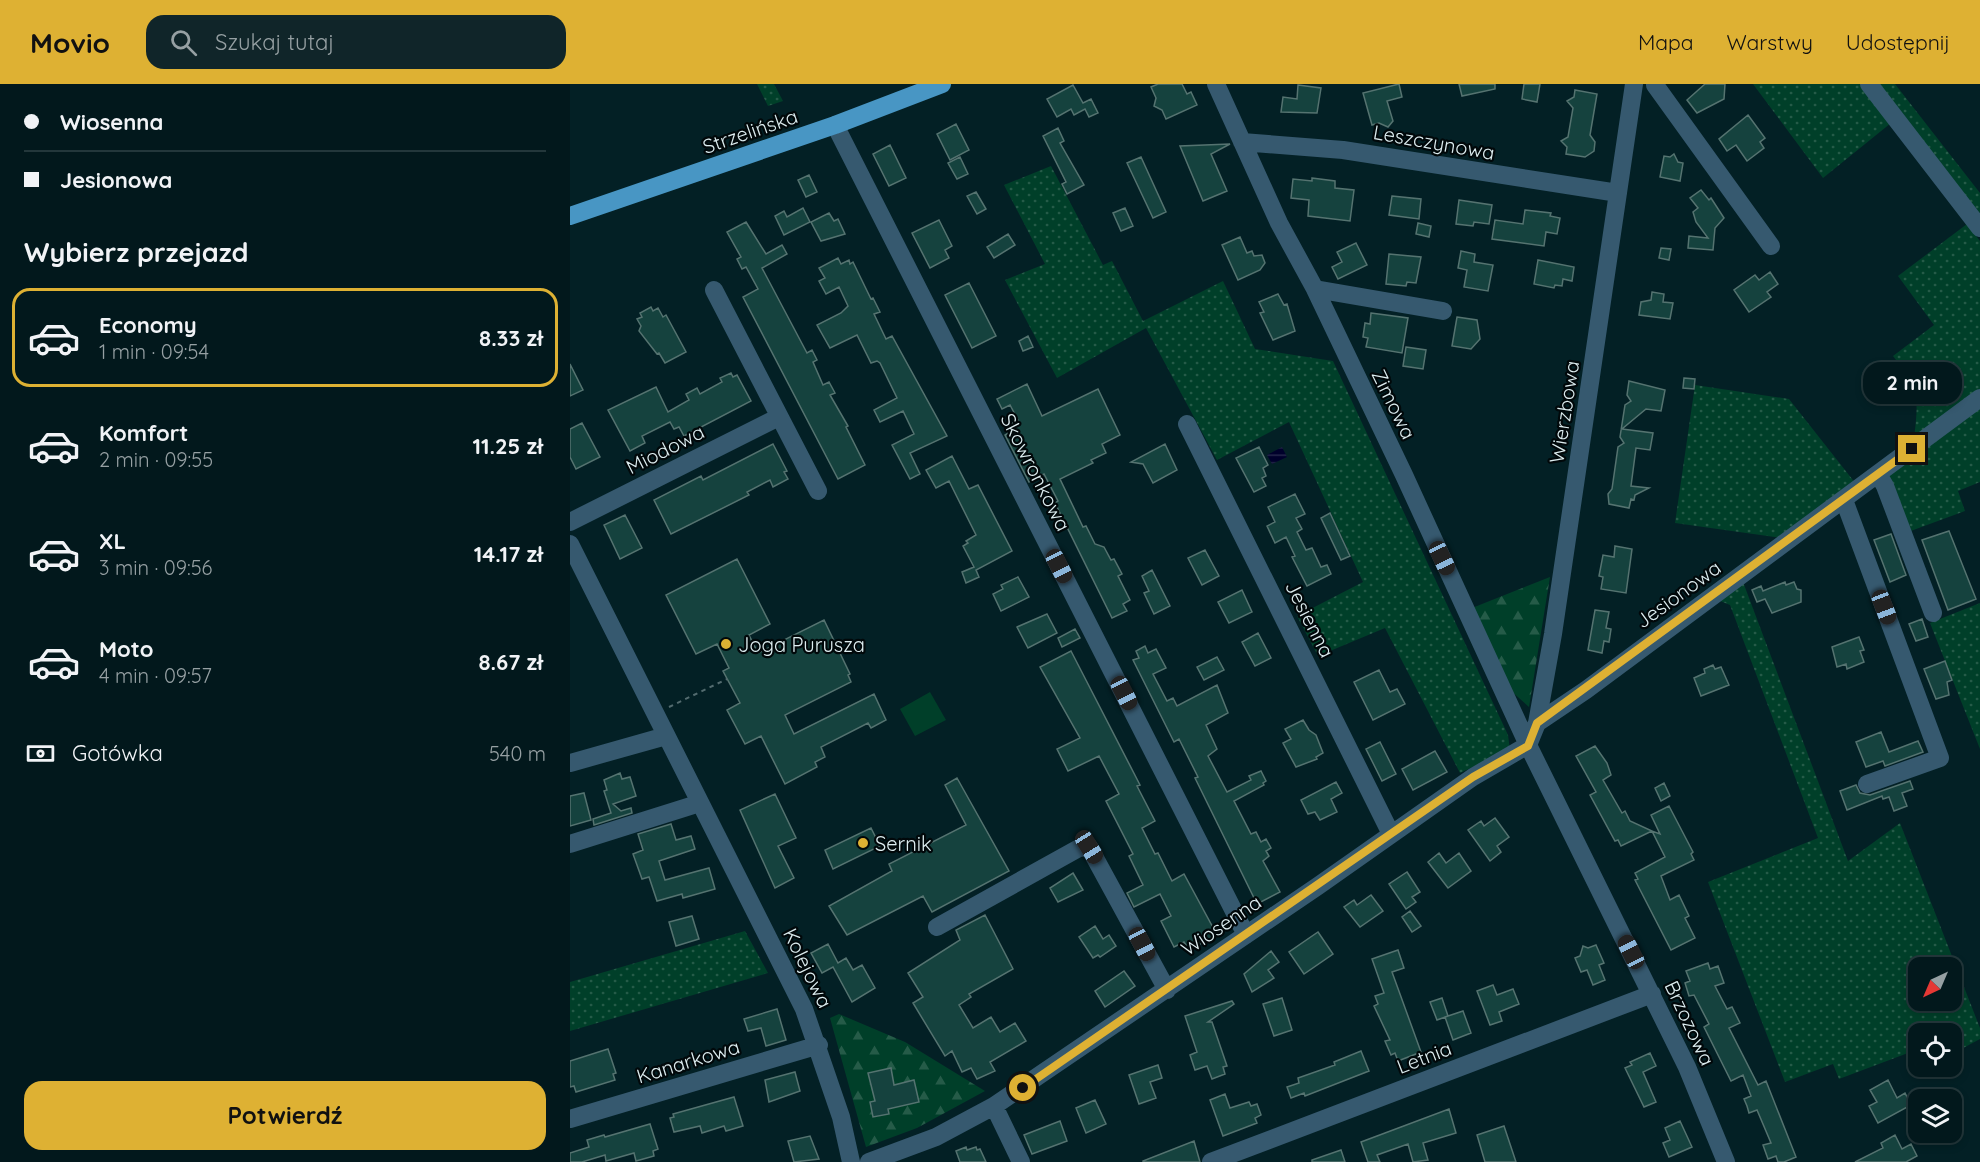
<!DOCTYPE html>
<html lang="pl">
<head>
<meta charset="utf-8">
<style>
  :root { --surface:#02181c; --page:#102529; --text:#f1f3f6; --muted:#96a0a3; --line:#23373b; --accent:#deb133 }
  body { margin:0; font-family:Quicksand,sans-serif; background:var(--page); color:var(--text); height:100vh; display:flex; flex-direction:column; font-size:22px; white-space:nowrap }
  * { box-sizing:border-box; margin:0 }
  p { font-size:20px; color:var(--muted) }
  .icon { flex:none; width:33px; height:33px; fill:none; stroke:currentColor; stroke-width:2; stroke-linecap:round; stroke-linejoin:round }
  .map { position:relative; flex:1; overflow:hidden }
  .sheet { display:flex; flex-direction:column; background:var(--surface); width:570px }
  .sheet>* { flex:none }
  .banner { display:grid; align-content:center; height:132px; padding:0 24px; background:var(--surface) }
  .needle { width:39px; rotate:224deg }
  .fabs { position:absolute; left:1338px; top:873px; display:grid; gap:12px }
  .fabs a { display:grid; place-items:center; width:54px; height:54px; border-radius:12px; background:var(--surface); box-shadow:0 3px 9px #0003,0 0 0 2px var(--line); font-size:30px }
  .end { position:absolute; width:27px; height:27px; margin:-14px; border:8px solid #deb133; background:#111; box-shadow:0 0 0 3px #111 }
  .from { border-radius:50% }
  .bubble { position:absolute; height:42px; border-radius:18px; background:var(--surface); box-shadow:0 3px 9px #0003,0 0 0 2px var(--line); font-size:20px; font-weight:700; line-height:42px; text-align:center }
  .car { position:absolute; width:18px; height:36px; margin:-18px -9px; border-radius:8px; box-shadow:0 0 4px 2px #0007; background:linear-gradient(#222 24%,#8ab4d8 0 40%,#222 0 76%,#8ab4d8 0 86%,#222 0) }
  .banner b { display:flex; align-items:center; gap:21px; height:57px; font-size:22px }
  .banner b+b { border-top:2px solid var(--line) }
  .banner i { width:15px; height:15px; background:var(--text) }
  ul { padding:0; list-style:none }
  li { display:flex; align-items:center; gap:18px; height:99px; margin:0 12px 9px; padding:0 12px; border:3px solid transparent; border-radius:18px }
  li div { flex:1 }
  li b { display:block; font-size:22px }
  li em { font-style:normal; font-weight:700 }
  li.active { border-color:var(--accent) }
  li>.icon { width:54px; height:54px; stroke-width:1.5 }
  h2 { padding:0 24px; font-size:27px; line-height:72px }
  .pay { display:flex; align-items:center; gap:15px; height:66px; padding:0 24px; font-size:22px }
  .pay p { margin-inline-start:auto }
  .action { display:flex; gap:12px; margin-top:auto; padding:12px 24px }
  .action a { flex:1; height:69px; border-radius:18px; background:var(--accent); color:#111; font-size:24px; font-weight:700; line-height:69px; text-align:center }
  header { display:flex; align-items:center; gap:36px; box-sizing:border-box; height:84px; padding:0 30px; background:var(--accent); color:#111 }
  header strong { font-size:28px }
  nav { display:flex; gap:33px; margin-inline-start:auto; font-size:21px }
  .search { width:420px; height:54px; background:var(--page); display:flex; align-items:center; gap:15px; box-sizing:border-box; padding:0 21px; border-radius:18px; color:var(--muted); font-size:22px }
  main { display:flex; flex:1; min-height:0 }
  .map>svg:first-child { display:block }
</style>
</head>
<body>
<header>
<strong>Movio</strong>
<div class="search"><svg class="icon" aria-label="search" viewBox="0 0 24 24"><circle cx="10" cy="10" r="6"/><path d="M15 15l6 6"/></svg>Szukaj tutaj</div>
<nav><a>Mapa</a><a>Warstwy</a><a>Udostępnij</a></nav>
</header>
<main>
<section class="sheet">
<div class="banner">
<b><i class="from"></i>Wiosenna</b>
<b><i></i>Jesionowa</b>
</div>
<h2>Wybierz przejazd</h2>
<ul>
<li class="active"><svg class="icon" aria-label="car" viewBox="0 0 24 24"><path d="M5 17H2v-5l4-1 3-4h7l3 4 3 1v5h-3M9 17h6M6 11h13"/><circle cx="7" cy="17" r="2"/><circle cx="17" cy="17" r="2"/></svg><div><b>Economy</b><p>1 min · 09:54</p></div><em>8.33 zł</em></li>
<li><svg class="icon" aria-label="car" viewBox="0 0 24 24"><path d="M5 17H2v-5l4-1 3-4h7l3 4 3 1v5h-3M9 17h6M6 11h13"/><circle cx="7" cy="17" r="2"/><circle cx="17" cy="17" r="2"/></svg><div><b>Komfort</b><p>2 min · 09:55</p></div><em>11.25 zł</em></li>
<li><svg class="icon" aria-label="car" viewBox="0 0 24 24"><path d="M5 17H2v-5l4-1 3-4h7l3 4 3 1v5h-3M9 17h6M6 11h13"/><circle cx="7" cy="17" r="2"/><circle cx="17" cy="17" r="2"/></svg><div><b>XL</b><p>3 min · 09:56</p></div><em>14.17 zł</em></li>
<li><svg class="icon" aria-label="car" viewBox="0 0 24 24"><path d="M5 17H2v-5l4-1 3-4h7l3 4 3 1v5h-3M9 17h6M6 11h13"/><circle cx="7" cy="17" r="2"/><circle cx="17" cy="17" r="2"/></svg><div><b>Moto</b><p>4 min · 09:57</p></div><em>8.67 zł</em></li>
</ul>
<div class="pay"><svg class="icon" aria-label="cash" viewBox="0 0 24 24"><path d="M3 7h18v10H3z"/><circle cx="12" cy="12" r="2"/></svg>Gotówka<p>540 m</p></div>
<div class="action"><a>Potwierdź</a></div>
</section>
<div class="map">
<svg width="1410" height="1078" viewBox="0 0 1410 1078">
  <defs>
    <pattern id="grass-dots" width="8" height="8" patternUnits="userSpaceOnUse" patternTransform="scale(1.5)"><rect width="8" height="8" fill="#003f29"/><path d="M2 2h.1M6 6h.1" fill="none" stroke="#255b48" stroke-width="1.8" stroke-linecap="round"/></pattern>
    <pattern id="forest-firs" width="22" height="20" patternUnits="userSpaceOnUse" patternTransform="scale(1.5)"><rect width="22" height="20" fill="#003f29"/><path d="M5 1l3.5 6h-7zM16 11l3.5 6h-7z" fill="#255b48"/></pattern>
    <pattern id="water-rules" width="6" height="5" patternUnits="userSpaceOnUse" patternTransform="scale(1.5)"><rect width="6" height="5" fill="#00002b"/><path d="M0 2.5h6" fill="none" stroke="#25264a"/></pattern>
  </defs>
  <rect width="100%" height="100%" fill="#032025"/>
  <path fill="url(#grass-dots)" fill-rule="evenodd" d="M187,0H204L213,17L198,22Z
    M1183,0H1290L1321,39L1253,94Z
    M1309,0H1325L1410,109V131Z
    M481,82L533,181L542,177L573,237L653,197L685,265L763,277L938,651L940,666L890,689L815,544L748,572L727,532L793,498L719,338L647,376L576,244L487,294L435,196L475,180L434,101Z
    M1397,140L1410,157V307L1344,355C1349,312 1349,306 1323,272L1364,241L1328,192Z
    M1125,301L1219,315L1286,400L1211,454L1105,439Z
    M1410,323V398L1388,407L1395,427L1338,448L1317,392Z
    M1173,498L1278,777L1330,739L1410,944V955L1382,970V950H1348V982L1358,983L1345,989L1338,969L1269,995L1263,980L1215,998L1138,798L1248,754L1160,521L1148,516ZM1348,884H1382V916H1348Z
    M1410,519V665L1360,539Z
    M175,847L198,889L0,947V898Z"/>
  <path fill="url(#forest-firs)" d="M980,493L959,623L940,606L902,524Z
    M269,930L335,958L415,1007L347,1044L296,1063L260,934Z"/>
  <path fill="#003f29" d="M360,608L376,636L345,652L330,625Z"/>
  <path fill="url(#water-rules)" d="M712,363L717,373L702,380L697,371Z"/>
  <path fill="#15423e" stroke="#557370" stroke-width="1.5" d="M588,0H612L617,10L621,8L627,21L596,35L592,26L584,22L586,14L581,3Z
    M829,0L832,13L817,17L823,37L818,43L809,39L802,41L793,9Z
    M889,0H925V5L892,12Z
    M954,0H970L967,18L952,15Z
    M1135,0H1155L1154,15L1127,29L1117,16Z
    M503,1L513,19L521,15L528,29L519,33L515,25L504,31L501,25L487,33L477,15Z
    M728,1L751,4L747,29L711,28L713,13L727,15Z
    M1005,6L1027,10L1020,51L1025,58L1024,67L1015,73L996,70L997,63L991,57L998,53L1003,24L997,17L1004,13Z
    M1178,31L1195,54L1190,58L1194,64L1177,77L1166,61L1157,67L1149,55Z
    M386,40L399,66L380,76L367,50Z
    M488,44L494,57L490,59L514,101L497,110L492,100L496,98L473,52Z
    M660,60L641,70L657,107L633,117L610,62Z
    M320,61L336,94L319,102L303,70Z
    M1104,70L1108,78L1113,79L1110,97L1090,93L1094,72L1100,73Z
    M390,73L398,90L387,95L378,79Z
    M571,73L596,128L583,134L557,79Z
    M239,91L247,108L236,113L228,96Z
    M742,94L765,97V104L784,106L780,137L738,132L739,116L721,114L723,95L742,97Z
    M1131,106L1139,116L1141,114L1154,134L1145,144L1143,166L1118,164L1119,152L1138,154L1126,138L1123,128L1128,124L1120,114Z
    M406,108L416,125L407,130L397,112Z
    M822,112L851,115L849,135L819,131Z
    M889,116L922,121L919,140L904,138L903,142L886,140Z
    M233,124L240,138L214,151L205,132L214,127L217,133Z
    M555,124L563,142L551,147L543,129Z
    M955,126L981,129L980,132L990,134L987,150L976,148L974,162L922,155L925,136L953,140Z
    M259,129L264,137L268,135L275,150L251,157L241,138Z
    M369,136L382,162L375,166L379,174L360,184L342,149Z
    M176,138L196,170L212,161L217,170L192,184L237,269L242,266L247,276L243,278L253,301L259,298L265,309L260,311L278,342L276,343L295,381L268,395L173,213L188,205L176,183L172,185L167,175L171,173L157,148Z
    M848,139L861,142L859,153L846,150Z
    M438,150L445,161L424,174L417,163Z
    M670,153L677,169L682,167L684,172L692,171L695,179L690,186L668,196L652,161Z
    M786,159L797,181L768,195L762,183L772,178L767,168Z
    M1091,164L1101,165L1099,176L1089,174Z
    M891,167L905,170L904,178L923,181L918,207L894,203L897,186L888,184Z
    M819,170L851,173L846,199L837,198L836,202L816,200Z
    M268,174L271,180L279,176L280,180L283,178L301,215L303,214L310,228L304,230L316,255L322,252L377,352L340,369L350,390L340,395L322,361L344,350L333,327L310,338L304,326L327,314L310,279L307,277L301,279L287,251L260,264L247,241L271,229L278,222L269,203L256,210L249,197L255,194L249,184Z
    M968,176L1004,183L1002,197L993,195L992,202L985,201L984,204L964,200Z
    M1200,188L1208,200L1197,208L1201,213L1179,228L1164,206L1185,191L1189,196Z
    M399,199L426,252L402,264L375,211Z
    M1082,208L1094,210L1093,218L1103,219L1100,235L1069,231L1071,218L1081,216Z
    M708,210L714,221L717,220L725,247L703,256L690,229L694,228L689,218Z
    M81,223L83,227L88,224L93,233L96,231L116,268L95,279L89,269L87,270L69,247L71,242L67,235L72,233L70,229Z
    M801,229L838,234L832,269L796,263L798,254L793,253L795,239L800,240Z
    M887,233L907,236L910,255L901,265L882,262Z
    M458,252L463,263L453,267L449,257Z
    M836,263L856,266L853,285L833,282Z
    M0,280L13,306L0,312Z
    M161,289L163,293L167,291L181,317L114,352L109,343L104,345L100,338L72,352L75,359L60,367L38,326L86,303L98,328L119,316L116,310L127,304L130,310L152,298L150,294Z
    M1114,294L1125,295L1124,305L1113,304Z
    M1059,297L1095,306L1091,327L1076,325L1052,345L1083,349L1080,366L1066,364L1061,402L1079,404L1065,411L1064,416L1061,415L1059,424L1039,420L1038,410L1042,405L1048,363L1054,359L1050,353L1055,321L1061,317L1057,311Z
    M457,300L472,332L528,305L550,351L532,360L536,369L521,376L523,379L490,395L513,443L516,442L525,460L534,463L541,476L544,475L552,490L548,492L560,516L553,520L557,527L542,534L485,419L488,417L474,390L459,398L435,351L440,348L437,342L448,336L440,321L432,325L427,315Z
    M1384,300L1391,309L1377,320L1369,310Z
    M12,339L30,373L6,385L0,373V345Z
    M203,360L217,387L214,388L218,395L203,403L200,396L177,408L179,411L101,450L84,416L131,392L133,396Z
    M595,360L607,386L583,399L573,380L561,378Z
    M689,363L698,381L693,384L696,392L692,394L696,402L684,408L666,374Z
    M382,372L399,405L408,401L442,467L406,486L409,493L396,499L392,488L404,483L393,462L398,459L396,457L406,451L379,397L366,404L356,386Z
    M725,410L735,430L726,434L732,445L727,448L736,466L742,464L751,483L757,481L761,490L737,502L722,473L725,472L716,453L705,459L697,442L705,438L698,423Z
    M760,429L780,472L771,476L751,434Z
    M55,431L72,464L50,475L34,441Z
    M1379,447L1406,515L1378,526L1352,456Z
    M1321,450L1336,491L1320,498L1304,456Z
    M1045,462L1062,465L1056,509L1031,505L1033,493L1029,492L1033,471L1044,473Z
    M635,466L649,492L632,501L618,474Z
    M167,475L200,540L179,551L188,569L254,536L280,590L278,591L281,598L215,631L224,650L304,610L316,636L301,644L298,639L251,663L255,673L245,678L247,683L215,700L191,652L175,660L157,626L170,619L153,587L159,584L147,560L126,570L96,511Z
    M582,486L600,522L584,530L574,509L579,507L572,492Z
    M448,493L459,513L431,527L423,510L433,505L431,501Z
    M1215,498L1216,501L1224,498L1227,505L1231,506V518L1202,529L1195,515L1187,518L1182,506L1191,502L1193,507Z
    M672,506L682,528L659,539L648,518Z
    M1025,526L1039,528L1036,544L1041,545L1039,558L1034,557L1032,569L1018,566Z
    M477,530L487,549L458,564L447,543Z
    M1352,535L1358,553L1346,557L1339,540Z
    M505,545L510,554L492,563L488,554Z
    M688,549L701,574L685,582L672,558Z
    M1289,553L1294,566L1290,567L1294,578L1277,585L1276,580L1267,583L1262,563Z
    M575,562L578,569L586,565L596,584L583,590L597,617L603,614L607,622L647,601L658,629L636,641L647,665L638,672L657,708L681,696L679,692L691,687L696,697L693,699L694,701L664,717L681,750L686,748L691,758L696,755L701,764L696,767L699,772L693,777L710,808L687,820L625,694L628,693L609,655L604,658L563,576L569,574L566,567Z
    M501,567L570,701L567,702L585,737L572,744L585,770L588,769L602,797L614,790L647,851L619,866L614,858L604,863L591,837L601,832L590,810L564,823L557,809L573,801L559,772L563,770L536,717L549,710L529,672L498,687L487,665L510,654L470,583Z
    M647,573L654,586L634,596L627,583Z
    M1375,577L1382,596L1377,598L1379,611L1366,615L1354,585Z
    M1143,581L1145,585L1151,583L1159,601L1131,612L1124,594L1135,589L1134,585Z
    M809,586L820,608L827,605L835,620L803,636L784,598Z
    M733,636L739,646L746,651L753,669L746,673L747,675L726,683L713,659L721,655L715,645Z
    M1311,648L1319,668L1348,657L1353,668L1315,682L1313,677L1296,683L1286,658Z
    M810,658L826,690L812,697L796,665Z
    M1025,662L1037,679L1041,691L1033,696L1052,729L1055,727L1060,737L1082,747L1051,762L1048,756L1045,757L1020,711L1026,708L1006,672Z
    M865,667L877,688L843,706L832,685Z
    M50,689L52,695L60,693L66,712L43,720L51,727L61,724L62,729L24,741L23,735L41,729L34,707L37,706L34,696Z
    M387,694L439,787L362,828L353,812L277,851L259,822L322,787L319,780L396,741L375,701Z
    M1340,697L1343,705L1332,709L1337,722L1324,727L1319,713L1313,715L1312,712L1277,726L1270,707L1286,701L1290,709L1300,711Z
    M766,698L772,709L761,715L767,728L750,736L745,728L738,730L731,716Z
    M1094,699L1100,712L1091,717L1085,704Z
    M14,709L21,736L0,742V712Z
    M205,710L226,754L208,762L224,794L205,804L170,726Z
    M1099,722L1123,768L1121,770L1124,776L1091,792L1100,816L1109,811L1119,832L1115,834L1125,854L1101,866L1065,796L1068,795L1065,789L1095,773L1082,747L1090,750L1081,731Z
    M925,734L939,753L927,762L931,768L920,777L898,746L911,737L914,742Z
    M101,740L106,756L121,752L125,765L89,777L95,796L139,784L145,805L113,814L112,810L87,817L79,793L72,795L63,770L73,766L68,750Z
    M301,744L310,762L263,785L255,766Z
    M869,769L876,779L889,769L901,787L878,804L858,778Z
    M837,788L850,808L842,813L846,818L836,825L819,800Z
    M503,789L513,806L488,818L480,804Z
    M801,811L813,827L790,843L774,823L784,816L787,821Z
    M840,827L851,842L842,848L832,833Z
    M415,831L443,885L399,910L401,913L389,921L403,944L421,933L430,948L445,939L456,957L420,978L425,987L407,995L401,984L392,988L382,967L375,972L343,919L353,913L338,889L390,856L386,846Z
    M122,832L129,855L106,862L99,838Z
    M525,842L533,855L539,851L546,862L530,873L528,871L523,874L509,853Z
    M748,848L763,870L734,890L719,868Z
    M258,860L268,879L276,874L283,886L292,881L305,904L282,918L263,883L252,889L241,869Z
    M1026,861L1034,879L1029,881L1035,896L1023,901L1017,886L1011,888L1005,874L1010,872L1013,862L1018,864Z
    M828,866L834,884L822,888L851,968L828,977L825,969L821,971L815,957L820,956L804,922L808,920L805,912L814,909L802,875Z
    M701,867L709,878L698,886L704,894L682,908L674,890Z
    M1138,879L1140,885L1148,882L1154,899L1145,902L1157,925L1162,923L1170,939L1159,944L1188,1001L1196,997L1226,1073L1214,1078H1208L1206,1072L1198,1075L1193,1061L1201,1059L1187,1026L1179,1029L1177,1022L1174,1015L1181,1012L1173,991L1161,997L1134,943L1139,940L1124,911L1119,912L1115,899L1120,897L1116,887Z
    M554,887L565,902L535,923L525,907Z
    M923,901L927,911L943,905L949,920L929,928L932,937L920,941L907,907Z
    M712,914L722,946L704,952L693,920Z
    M872,914L878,932L867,936L860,918Z
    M662,917L664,920L638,938H642L657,982L653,983L655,990L642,995L637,982L625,986L620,971L627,968L615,932Z
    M207,925L216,956L196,962L191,944L178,947L174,935Z
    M893,927L901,949L883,956L875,933Z
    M38,965L46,989L43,990L45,996L6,1008L4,1002L0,1003V977Z
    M791,967L799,987L735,1012L734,1009L721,1014L717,1003L729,999L728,994L765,981L764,978Z
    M1080,969L1086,982L1073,988L1086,1018L1074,1023L1055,984L1062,981L1060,978Z
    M588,981L592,994L580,998L586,1014L569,1020L559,991Z
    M321,984L324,1001L344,996L349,1018L318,1025L319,1030L303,1033L300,1018L305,1017L298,989Z
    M225,988L230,1007L199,1018L195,996Z
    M1318,996L1327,1014L1335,1009L1341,1021L1308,1039L1299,1022L1307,1018L1300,1006Z
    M655,1010L660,1024L679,1018L681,1022L687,1020L691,1031L685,1034L687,1039L653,1052L640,1016Z
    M164,1013L173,1042L156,1047L154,1042L132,1049L130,1042L104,1048L100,1034L104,1033L103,1030Z
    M525,1016L536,1040L516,1049L506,1024Z
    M879,1025L886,1049L853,1059L858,1076L843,1078L838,1060L807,1071L810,1078H798L791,1058Z
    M490,1037L497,1057L462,1070L454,1051Z
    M1110,1037L1122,1063L1099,1073L1093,1059L1100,1056L1095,1044Z
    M80,1040L88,1065L83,1067L84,1072L66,1077L64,1069L36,1077L35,1071L12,1078H0V1069L19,1063L17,1056L34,1051L35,1053Z
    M934,1042L946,1078H915L907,1051Z
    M1325,1051L1332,1065L1341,1060L1347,1072L1336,1078H1285L1313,1064L1311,1059Z
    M240,1052L249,1075L224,1078L218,1057Z
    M624,1057L630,1078H573V1077Z
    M396,1063L397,1066L406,1063L407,1066L410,1065L416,1078H390L386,1067Z
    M771,1066L775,1078H742V1076Z"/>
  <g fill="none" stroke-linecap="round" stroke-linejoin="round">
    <path stroke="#536b6f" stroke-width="2" stroke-dasharray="4.5 4.5" stroke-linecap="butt" d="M99,623L157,595"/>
    <path stroke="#36596f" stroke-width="18" d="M646,0L709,139L745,205L834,391L958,661L1117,983L1156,1078
      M1299,0L1410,144
      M1085,1L1201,162
      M265,41L676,851
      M672,58L773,66L1048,109
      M745,205L873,227
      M144,206L248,407
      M617,340L821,750
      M1308,390L1315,402L1363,529
      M1274,416L1370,674L1297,700
      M0,438L209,333
      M0,460L234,925L271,1033L281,1078
      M967,639L1016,606L1410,314
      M958,661L967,639L983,550L1064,0
      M0,679L96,652
      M0,760L130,719
      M367,843L509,764L519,763L597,906
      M424,1022L451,1078
      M0,1035L249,961
      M299,1078L366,1053L424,1022L748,802L903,693L958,661
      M641,1078L1082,910"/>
    <path stroke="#4896c4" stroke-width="18" d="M0,132L265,41L372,0"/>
  </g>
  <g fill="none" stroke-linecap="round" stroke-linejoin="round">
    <path stroke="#deb133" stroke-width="8" d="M453,1004L903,693L958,662L967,639L1342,365"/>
  </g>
  <g fill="#deb133" stroke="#01080a" stroke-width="2">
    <circle cx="156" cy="560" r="6"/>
    <circle cx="293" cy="759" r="6"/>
  </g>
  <g text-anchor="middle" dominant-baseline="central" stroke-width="4.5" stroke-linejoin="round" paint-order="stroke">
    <g font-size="20" fill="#ddedf0" stroke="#01080a">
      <text transform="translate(180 47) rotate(-19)">Strzelińska</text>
      <text transform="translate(864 58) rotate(10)">Leszczynowa</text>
      <text transform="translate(824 320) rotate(64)">Zimowa</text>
      <text transform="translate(994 328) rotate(-81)">Wierzbowa</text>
      <text transform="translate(95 365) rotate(-27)">Miodowa</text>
      <text transform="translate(466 388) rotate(63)">Skowronkowa</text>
      <text transform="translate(1108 510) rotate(-36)">Jesionowa</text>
      <text transform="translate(740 535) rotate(63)">Jesienna</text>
      <text transform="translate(651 841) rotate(-34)">Wiosenna</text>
      <text transform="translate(238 884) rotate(64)">Kolejowa</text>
      <text transform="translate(1120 939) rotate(65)">Brzozowa</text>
      <text transform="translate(854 973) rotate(-21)">Letnia</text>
      <text transform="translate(118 977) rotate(-17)">Kanarkowa</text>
    </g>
    <g font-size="20" fill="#ddedf0" stroke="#01080a" text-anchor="start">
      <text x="168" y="560">Joga Purusza</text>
      <text x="305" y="759">Sernik</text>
    </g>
  </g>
</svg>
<div class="fabs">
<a><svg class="needle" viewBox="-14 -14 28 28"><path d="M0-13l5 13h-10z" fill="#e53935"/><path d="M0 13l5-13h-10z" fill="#96a0a3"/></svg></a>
<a><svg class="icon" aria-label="locate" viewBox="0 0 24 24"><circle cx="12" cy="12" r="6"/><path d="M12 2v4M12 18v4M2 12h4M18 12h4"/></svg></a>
<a><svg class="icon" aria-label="layers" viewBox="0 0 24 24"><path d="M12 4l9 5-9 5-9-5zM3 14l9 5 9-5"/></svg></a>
</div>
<i class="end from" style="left:453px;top:1004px"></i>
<i class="end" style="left:1342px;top:365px"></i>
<div class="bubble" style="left:1293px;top:278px;width:99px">2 min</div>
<i class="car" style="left:872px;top:474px;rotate:155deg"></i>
<i class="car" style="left:489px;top:482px;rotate:153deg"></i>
<i class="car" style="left:1314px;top:523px;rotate:159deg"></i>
<i class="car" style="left:554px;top:609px;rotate:153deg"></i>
<i class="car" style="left:519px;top:763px;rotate:148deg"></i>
<i class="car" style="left:572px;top:860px;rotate:152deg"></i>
<i class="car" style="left:1061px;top:868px;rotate:333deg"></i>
</div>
</main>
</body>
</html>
